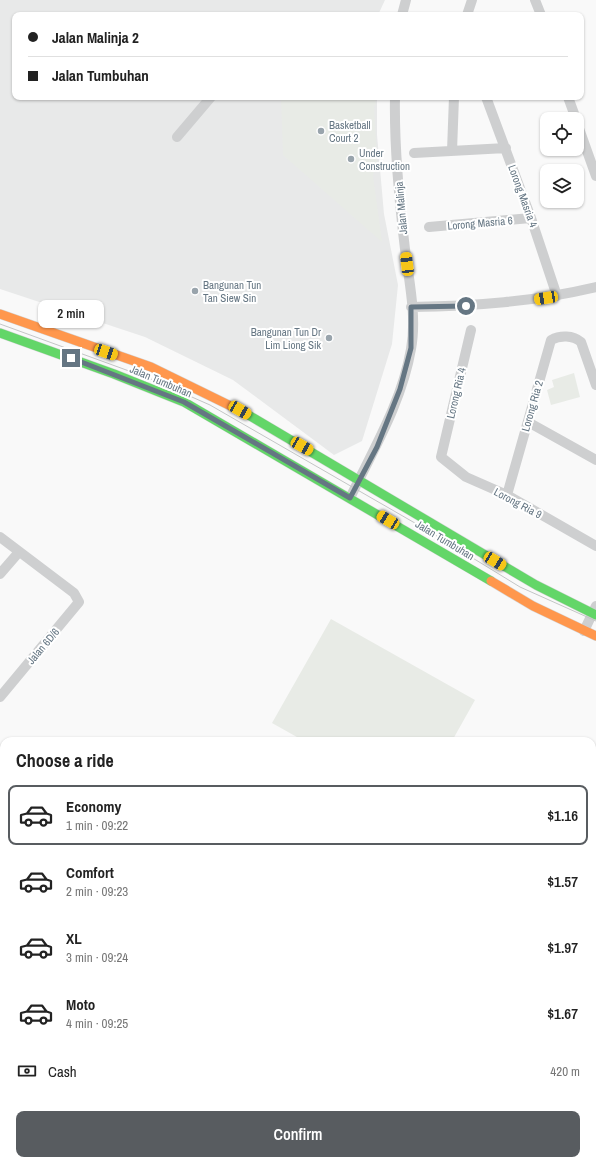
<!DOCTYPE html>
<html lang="en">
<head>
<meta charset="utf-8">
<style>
  :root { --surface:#fff; --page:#f6f6f6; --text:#222; --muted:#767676; --line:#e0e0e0; --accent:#585c60 }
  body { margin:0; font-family:"Archivo Narrow",sans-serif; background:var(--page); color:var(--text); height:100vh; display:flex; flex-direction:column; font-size:15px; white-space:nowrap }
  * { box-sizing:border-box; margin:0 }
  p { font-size:13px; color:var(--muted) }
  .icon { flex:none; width:22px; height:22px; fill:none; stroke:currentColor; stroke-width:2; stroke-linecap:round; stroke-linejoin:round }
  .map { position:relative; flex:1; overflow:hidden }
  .details { position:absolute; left:0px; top:737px; width:596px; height:428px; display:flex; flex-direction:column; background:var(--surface); border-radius:12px 12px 0 0; box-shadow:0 1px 3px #0004 }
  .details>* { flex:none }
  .hud { position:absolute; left:12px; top:12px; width:572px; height:88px; border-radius:8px; box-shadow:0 1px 3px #0004; display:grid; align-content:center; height:88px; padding:0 16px; background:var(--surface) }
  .buttons { position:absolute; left:540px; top:112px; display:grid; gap:8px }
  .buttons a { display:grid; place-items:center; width:44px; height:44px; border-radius:8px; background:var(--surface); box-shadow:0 1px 3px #0004; font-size:20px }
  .end { position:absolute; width:18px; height:18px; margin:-9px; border:5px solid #657683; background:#fff; box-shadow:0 0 0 2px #fff }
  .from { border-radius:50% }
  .bubble { position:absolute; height:28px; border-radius:8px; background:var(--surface); box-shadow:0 1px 3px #0004; font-size:13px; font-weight:600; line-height:28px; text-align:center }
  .car { position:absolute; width:12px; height:24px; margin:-12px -6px; border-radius:5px; box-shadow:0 0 3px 1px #0007; background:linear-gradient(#f5c518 24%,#345 0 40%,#f5c518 0 76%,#345 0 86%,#f5c518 0) }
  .hud b { display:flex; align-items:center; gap:14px; height:38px; font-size:15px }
  .hud b+b { border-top:1px solid var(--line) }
  .hud i { width:10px; height:10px; background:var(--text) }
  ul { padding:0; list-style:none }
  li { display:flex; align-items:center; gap:12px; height:60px; margin:0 8px 6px; padding:0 8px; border:2px solid transparent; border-radius:8px }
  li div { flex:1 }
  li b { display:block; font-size:15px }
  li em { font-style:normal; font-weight:600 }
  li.active { border-color:var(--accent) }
  li>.icon { width:36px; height:36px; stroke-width:1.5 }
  h2 { padding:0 16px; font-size:18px; line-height:48px }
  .pay { display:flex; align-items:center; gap:10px; height:44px; padding:0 16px; font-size:15px }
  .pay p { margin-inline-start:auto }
  .cta { display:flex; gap:8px; margin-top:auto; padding:8px 16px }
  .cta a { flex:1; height:46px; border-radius:8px; background:var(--accent); color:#fff; font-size:16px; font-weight:600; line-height:46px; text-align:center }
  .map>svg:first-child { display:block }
</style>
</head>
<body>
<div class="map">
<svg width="596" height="1165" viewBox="0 0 596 1165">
  <rect width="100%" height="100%" fill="#f9f9f9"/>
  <path fill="#e8e9e9" d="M0,0H385L378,15H15V97H377V135L384,214L398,285L392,344L362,441L334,455L233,380L145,337L0,289Z"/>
  <path fill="#e8ebe6" d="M281,97H374L376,104L374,106L377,160L373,176L382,242L283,155Z
    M574,373L580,397L551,405L547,390L554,387L552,380Z
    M331,619L475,700L452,741H304L272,723Z"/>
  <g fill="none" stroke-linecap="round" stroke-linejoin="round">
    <g stroke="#d5d6d7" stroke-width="10">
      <path id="fast" d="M0,333L114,374L184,402L491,581
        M245,413L536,585L596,615"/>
    </g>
    <g stroke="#d5d6d7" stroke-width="10">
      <path id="slow" d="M0,314L151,367L245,413
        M491,581L533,606L596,636"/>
    </g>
    <path stroke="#cecfd0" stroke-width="10" d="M535,0L541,15
      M402,15L406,0
      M467,15L472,0
      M486,97L531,218L557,296
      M568,97L576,119
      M577,123L596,176
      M177,137L211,97
      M452,151L454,97
      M414,153L506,148
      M429,227L531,218
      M411,307C476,306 532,302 596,287
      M471,330L441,457L466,477L507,495L596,546
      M528,422L596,460
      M507,495L551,340C560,335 573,335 581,342L596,385
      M350,498C373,450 402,402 411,349C417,317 409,281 405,249C399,199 394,148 395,97
      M0,537L74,593L79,602L0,697
      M0,574L19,552
      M584,631L596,606
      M0,831L4,835
      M0,873L4,869
      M0,953L4,949
      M0,1030L4,1026
      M0,1118L4,1114
      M592,1160L596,1164
      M43,1161L48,1165
      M24,1165L27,1161
      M503,1165L506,1161"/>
    <use href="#fast" stroke="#63d668" stroke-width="9"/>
    <use href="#slow" stroke="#ff974d" stroke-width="9"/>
    <path stroke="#c3c5c6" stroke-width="1" d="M0,324L151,379L210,405L427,530L520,587L596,621"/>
  </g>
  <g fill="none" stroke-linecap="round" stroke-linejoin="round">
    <path stroke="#657683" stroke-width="5" d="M71,358L184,402L350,498L377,447L400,389L411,348V307L466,306"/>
  </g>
  <g fill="#99a4ac" stroke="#fff" stroke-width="1.5">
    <circle cx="321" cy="131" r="4"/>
    <circle cx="351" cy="159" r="4"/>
    <circle cx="195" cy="291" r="4"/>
    <circle cx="329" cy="338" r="4"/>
  </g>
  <g text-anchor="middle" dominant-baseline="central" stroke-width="4" stroke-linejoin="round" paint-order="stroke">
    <g font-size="11" fill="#657683" stroke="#fff" text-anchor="start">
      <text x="329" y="125">Basketball<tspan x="329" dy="13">Court 2</tspan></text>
      <text x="359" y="153">Under<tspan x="359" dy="13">Construction</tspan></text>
      <text x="203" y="285">Bangunan Tun<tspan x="203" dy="13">Tan Siew Sin</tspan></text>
      <text x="321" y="332" text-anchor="end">Bangunan Tun Dr<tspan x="321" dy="13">Lim Liong Sik</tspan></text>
    </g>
    <g font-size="11" fill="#657683" stroke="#fff">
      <text transform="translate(523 196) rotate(70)">Lorong Masria 4</text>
      <text transform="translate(401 208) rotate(-95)">Jalan Malinja</text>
      <text transform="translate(480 223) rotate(-5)">Lorong Masria 6</text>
      <text transform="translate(161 381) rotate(23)">Jalan Tumbuhan</text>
      <text transform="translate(456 393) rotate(-77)">Lorong Ria 4</text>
      <text transform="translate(532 406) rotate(-74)">Lorong Ria 2</text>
      <text transform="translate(518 503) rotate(28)">Lorong Ria 9</text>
      <text transform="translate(445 540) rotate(31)">Jalan Tumbuhan</text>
      <text transform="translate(43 646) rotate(-50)">Jalan 6D/6</text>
    </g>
  </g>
</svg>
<div class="buttons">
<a><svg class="icon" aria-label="locate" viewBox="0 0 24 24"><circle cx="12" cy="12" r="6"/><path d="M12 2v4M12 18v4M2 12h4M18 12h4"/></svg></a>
<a><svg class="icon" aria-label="layers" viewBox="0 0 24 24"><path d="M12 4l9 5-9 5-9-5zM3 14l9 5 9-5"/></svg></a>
</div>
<i class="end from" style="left:466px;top:306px"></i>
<i class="end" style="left:71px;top:358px"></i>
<div class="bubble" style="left:38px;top:300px;width:66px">2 min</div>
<i class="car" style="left:407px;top:264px;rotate:353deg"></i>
<i class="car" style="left:546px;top:298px;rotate:261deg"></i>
<i class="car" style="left:106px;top:352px;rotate:109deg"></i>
<i class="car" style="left:240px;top:410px;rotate:120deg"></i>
<i class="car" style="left:302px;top:446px;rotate:120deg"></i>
<i class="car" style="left:388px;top:520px;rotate:301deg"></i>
<i class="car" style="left:495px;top:561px;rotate:121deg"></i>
<div class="hud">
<b><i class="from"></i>Jalan Malinja 2</b>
<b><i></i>Jalan Tumbuhan</b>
</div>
<section class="details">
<h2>Choose a ride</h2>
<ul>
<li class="active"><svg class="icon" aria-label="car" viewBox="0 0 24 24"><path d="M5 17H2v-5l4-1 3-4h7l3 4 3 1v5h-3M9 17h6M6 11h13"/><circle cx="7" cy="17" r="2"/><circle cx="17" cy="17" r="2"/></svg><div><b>Economy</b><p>1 min · 09:22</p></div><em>$1.16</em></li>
<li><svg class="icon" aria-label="car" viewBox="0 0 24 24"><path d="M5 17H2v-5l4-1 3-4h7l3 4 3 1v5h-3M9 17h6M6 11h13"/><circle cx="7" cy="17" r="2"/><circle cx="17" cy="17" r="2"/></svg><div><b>Comfort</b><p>2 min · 09:23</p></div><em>$1.57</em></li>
<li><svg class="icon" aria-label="car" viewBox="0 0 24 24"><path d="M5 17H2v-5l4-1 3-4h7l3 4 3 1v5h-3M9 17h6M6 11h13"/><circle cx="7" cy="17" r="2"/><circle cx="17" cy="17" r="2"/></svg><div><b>XL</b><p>3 min · 09:24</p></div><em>$1.97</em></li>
<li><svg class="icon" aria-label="car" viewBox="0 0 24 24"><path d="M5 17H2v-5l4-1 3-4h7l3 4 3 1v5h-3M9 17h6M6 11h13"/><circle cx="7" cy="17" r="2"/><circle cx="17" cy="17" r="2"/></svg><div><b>Moto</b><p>4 min · 09:25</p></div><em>$1.67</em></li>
</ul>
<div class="pay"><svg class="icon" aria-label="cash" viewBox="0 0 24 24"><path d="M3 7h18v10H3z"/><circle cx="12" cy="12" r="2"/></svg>Cash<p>420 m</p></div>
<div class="cta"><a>Confirm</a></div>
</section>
</div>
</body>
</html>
